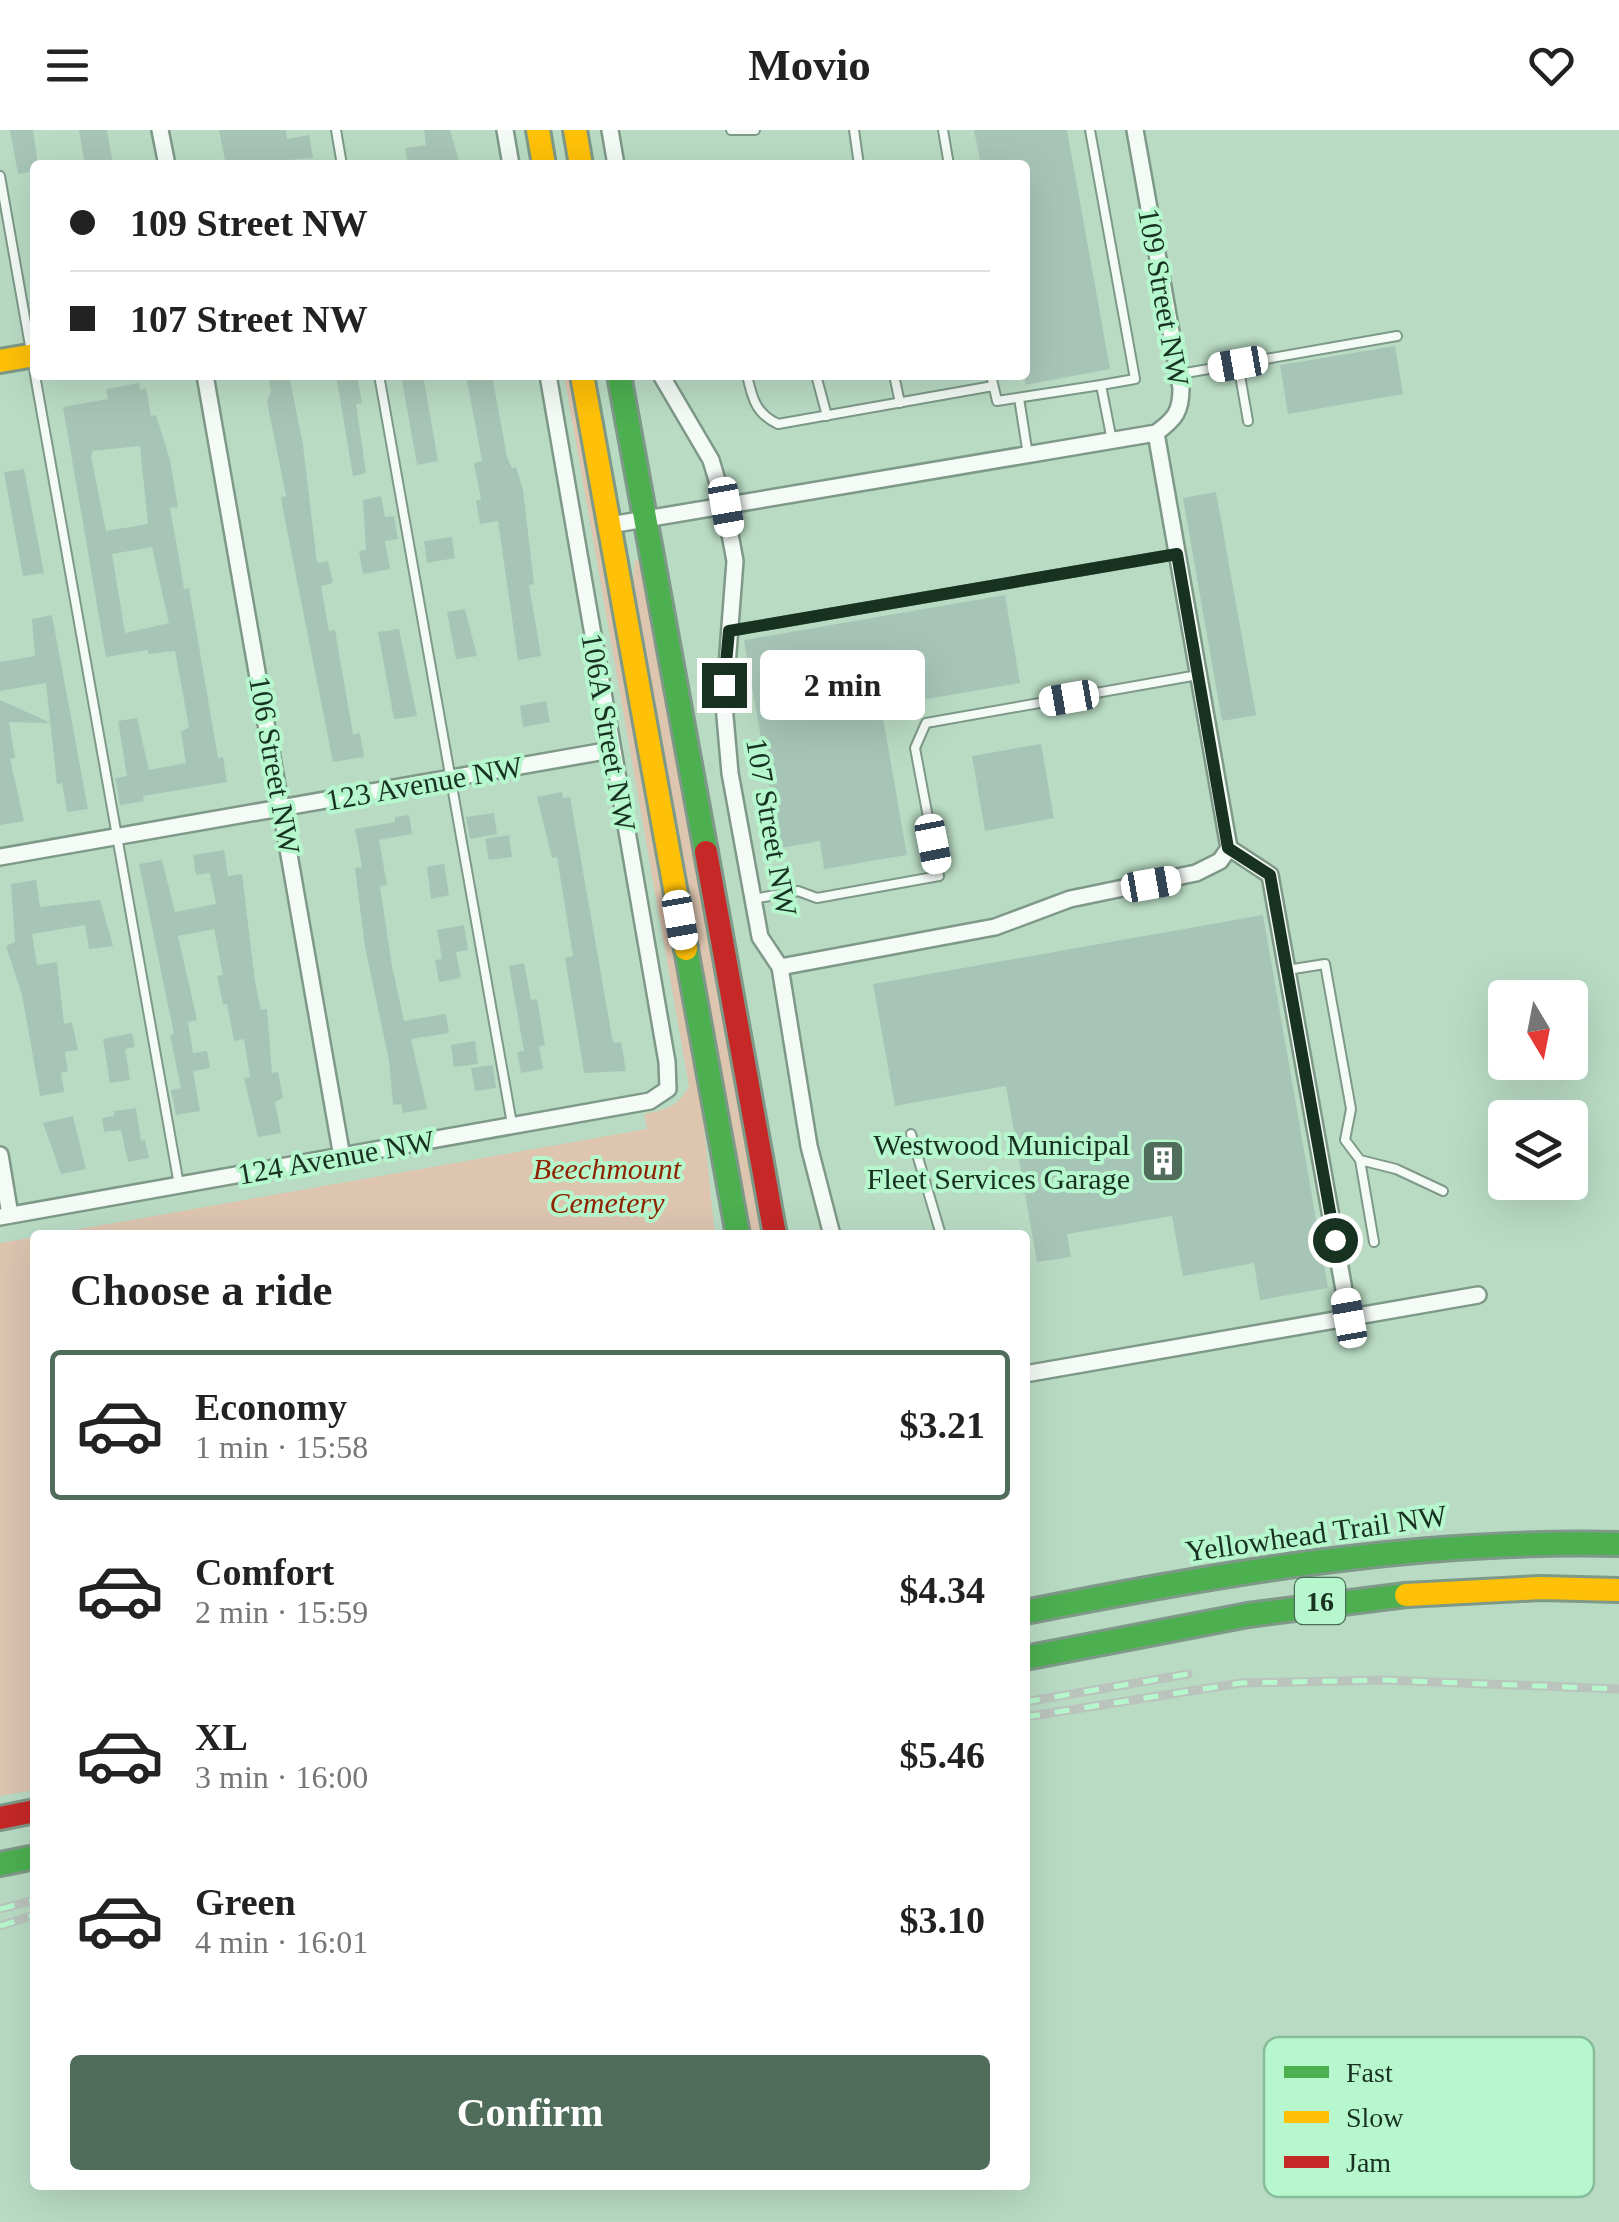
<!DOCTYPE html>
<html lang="en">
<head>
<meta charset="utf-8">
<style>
  :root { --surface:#fff; --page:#f6f6f6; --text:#222; --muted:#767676; --line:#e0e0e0; --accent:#506d5b }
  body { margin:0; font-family:"Times New Roman",serif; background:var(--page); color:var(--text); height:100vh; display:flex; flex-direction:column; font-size:38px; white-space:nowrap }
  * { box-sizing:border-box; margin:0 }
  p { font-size:32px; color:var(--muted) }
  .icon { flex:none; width:55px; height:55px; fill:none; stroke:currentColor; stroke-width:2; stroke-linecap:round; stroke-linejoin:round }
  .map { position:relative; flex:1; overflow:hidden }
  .drawer { position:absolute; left:30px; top:1100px; width:1000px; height:960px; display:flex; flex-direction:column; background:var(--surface); border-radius:10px; box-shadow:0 10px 40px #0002 }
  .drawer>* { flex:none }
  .banner { position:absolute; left:30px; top:30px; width:1000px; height:220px; border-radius:10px; box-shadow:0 10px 40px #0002; display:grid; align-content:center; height:220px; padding:0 40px; background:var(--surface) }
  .needle { width:65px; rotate:170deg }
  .fabs { position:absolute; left:1488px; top:850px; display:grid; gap:20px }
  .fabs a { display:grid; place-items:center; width:100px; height:100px; border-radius:10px; background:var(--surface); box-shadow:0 10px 40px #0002; font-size:50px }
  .end { position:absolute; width:45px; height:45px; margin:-22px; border:12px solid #183222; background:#fff; box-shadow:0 0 0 5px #fff }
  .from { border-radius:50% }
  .bubble { position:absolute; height:70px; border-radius:10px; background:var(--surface); box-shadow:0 10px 40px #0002; font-size:32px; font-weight:600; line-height:70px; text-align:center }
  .car { position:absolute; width:30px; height:60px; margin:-30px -15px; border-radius:12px; box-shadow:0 0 8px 2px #0007; background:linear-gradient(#fff 24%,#345 0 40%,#fff 0 76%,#345 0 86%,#fff 0) }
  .banner b { display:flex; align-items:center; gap:35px; height:95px; font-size:38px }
  .banner b+b { border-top:2px solid var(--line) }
  .banner i { width:25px; height:25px; background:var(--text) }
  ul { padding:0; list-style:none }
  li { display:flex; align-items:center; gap:30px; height:150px; margin:0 20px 15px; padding:0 20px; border:5px solid transparent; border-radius:10px }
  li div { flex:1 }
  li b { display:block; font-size:38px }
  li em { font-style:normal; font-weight:600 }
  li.on { border-color:var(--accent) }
  li>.icon { width:90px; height:90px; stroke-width:1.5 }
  h2 { padding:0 40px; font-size:45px; line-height:120px }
  .action { display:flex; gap:20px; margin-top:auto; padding:20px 40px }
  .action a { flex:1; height:115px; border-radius:10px; background:var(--accent); color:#fff; font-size:40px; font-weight:600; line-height:115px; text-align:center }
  header { display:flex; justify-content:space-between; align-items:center; height:130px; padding:0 40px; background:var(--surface); font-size:45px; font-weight:600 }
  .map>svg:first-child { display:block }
</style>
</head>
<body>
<header><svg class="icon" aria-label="menu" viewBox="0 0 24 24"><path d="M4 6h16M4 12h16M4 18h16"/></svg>Movio<svg class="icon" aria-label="heart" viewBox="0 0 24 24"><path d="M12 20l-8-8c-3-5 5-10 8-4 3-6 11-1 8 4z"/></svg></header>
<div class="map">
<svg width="1619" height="2092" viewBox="0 0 1619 2092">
  <rect width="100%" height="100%" fill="#b9dbc4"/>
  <path fill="#ddc5b0" d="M564,245H572L703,988L715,1105H46L647,999L644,984C666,980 679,976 689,956Z
    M635,430L642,431L764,1105H751L633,453Z
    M35,1107V1660L0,1666V1113Z"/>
  <path fill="#a7c5b7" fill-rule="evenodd" d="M10,0H33L38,35L35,41L18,44Z
    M79,0H107L113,35H85Z
    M219,0H286L287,9L309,5L313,28L226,35Z
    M424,0H450L460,35H408L405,18L426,15Z
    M974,0H1067L1110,239L1025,255V35H981Z
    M1395,216L1403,264L1288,284L1280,235Z
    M268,245H289L303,315L317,433L328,431L333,453L321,456L329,501L335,500L353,605L360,603L364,627L333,632L285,390L281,367L286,366L267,272L271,261Z
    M336,245H357L362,273L356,274L366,343L353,346Z
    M401,245H423L438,331L417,335Z
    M466,245H492L507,327L512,338L516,337L523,360L534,454L529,455L541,526L518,530L498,391L480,394L476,371L481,370L474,333L482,331Z
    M139,253L140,260L146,258L151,286L156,285L170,330L178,377L170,378L178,422L184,459L189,458L218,628L223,627L227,652L143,666L144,671L120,675L115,648L127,646L118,591L137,588L149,640L186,633L181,602L189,597L175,521L148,524V520L106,527L63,277L108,269L106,259ZM140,316L148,394L106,401L91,326L93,321ZM152,417L169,493L125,503L112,424Z
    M24,339L44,443L23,446L4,342Z
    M1216,362L1256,585L1222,591L1183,368Z
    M381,366L385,387L394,386L398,409L385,411L390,439L363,444L359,421L366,420L363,370Z
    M452,407L455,428L427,433L424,411Z
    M1005,465L1020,553L881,577L907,725L824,739L820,711L780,718L744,510Z
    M465,479L477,526L456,529L447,482Z
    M52,485L88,679L67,682L62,653L57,654L46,553L0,561V532L35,526L32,489Z
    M399,499L417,586L394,589L378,502Z
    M0,570L51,593L9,592L15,628L10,629L24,691L0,695Z
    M546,571L550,592L523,597L520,576Z
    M1041,614L1054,688L985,701L972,626Z
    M562,662L563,668L570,667L613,913L621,912L626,941L584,943L565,828L573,826L557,727L552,728L537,667Z
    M494,683L497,704L470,709L466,687Z
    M409,685L412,704L379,710L387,755L380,756L392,836L404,891L446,884L449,903L411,909L427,979L403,983L401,974L393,975L389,930L365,817L355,738L362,737L355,699L395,692V687Z
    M509,705L512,727L489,730L485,709Z
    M224,720L228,746L242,744L255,852L261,880L267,879L272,943L278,942L283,968L275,972L281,1003L258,1007L244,948L250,947L244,909L234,911L227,874L223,875L217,846L223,845L214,799L178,806L197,890L188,892L193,923L207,921L210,938L193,941L200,981L176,985L171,960L181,958L170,905L174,904L139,734L162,730L175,782L216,774L210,743L196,745L193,725Z
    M444,734L449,765L431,769L427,737Z
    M36,750L40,777L100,770L113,816L89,819L85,795L32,804L37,835L57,832L64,894L72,892L78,920L65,922L68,941L61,943L64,962L40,966L22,865L6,816L15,812L11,754Z
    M1263,785L1328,1158L1260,1170L1254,1133L1183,1146L1172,1086L1067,1104L1071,1127L1037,1132L1006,956L895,976L873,854Z
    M464,795L468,820L456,822L461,848L439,852L435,830L442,829L437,800Z
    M524,833L531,870L537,869L545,915L539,916L543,939L521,943L517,922L524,921L509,836Z
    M132,903L135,917L125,919L130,950L110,953L103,909Z
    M475,911L478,934L454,937L451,915Z
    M493,935L496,958L475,961L471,938Z
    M136,978L141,1011L145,1010L149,1028L128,1032L121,1000L104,1002L102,988L114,986V981Z
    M73,986L86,1039L61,1044L43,993Z"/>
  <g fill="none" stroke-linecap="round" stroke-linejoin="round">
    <g stroke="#7e9988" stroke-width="12">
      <path id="lane" d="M336,0L342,35
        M731,0H755
        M854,0L859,35
        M943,0L949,35
        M1090,0L1135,249L1101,255
        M0,46L35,244
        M1238,234L1248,291
        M1180,244L1397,206
        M35,245L179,1055
        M379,245L512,994
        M747,245C752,268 756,284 778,294L993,256
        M816,245L827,286
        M894,245L900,273
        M991,245L997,271L1101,255L1112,311
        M1019,268L1028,325
        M729,501L1177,424
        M753,769L798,761L817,768L939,746L915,618L926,593L1198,545
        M1287,840L1325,834L1351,979L1345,1010L1360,1030L1396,1039L1443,1061
        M911,1004L941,1105
        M1360,1030L1374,1112"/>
    </g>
    <g stroke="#7e9988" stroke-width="20">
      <path id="street" d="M160,0L167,35
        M505,0L511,35
        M610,0L616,35
        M205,245L342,1027
        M661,245L711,330L725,377L735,431L724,575L730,643L760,807L780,837L809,1016L832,1105
        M1156,303L1229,718L1270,745L1349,1188
        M610,395L1156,303C1175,289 1181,282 1181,258L1135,0
        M0,727L611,620
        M780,837L995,797L1070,769L1196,743L1220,731L1229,718
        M0,1025L10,1085
        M0,1087L650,971L668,959L667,932L548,245
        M1025,1244L1478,1165"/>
    </g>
    <g stroke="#7e9988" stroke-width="28">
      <path id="fast" d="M619,245L706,722
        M686,819L738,1105
        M1025,1482C1223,1443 1417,1409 1619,1414
        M1025,1528L1248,1485L1406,1465
        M0,1734L35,1727"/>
    </g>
    <g stroke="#7e9988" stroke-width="28">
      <path id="slow" d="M538,0L544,35
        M575,0L581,35
        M0,231L35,225
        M582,245L686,819
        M1406,1465L1541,1458L1619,1460"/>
    </g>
    <g stroke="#7e9988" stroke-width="28">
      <path id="jam" d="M706,722L775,1105
        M0,1688L35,1681"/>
    </g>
    <use href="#lane" stroke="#f4faf6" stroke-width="8"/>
    <use href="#street" stroke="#f4faf6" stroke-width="15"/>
    <use href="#fast" stroke="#4caf50" stroke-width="22"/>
    <use href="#slow" stroke="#ffc107" stroke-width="22"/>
    <use href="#jam" stroke="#c62828" stroke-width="22"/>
    <g stroke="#bac4bd" stroke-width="9">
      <path id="rail" d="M1025,1572L1188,1544
        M1025,1587L1241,1553L1384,1550L1619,1559
        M0,1779L35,1770
        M0,1796L35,1785"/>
    </g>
    <use href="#rail" stroke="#b7f7cd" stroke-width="5" stroke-dasharray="15" stroke-linecap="butt"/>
  </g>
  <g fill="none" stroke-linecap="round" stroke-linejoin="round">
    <path stroke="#183222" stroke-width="12" d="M724,555L729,501L1177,424L1228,718L1270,745L1335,1110"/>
  </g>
  <defs>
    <g id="building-square" transform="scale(2.25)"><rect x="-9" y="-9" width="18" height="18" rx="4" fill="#506d5b" stroke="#b7f7cd"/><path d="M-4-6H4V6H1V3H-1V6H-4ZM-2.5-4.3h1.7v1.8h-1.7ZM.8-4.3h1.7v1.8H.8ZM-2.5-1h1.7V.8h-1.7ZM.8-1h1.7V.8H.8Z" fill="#fff"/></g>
  </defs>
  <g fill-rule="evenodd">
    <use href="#building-square" x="1163" y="1031"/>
  </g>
  <g text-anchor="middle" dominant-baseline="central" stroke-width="8" stroke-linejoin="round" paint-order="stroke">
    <rect fill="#b7f7cd" stroke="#486d55" stroke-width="2.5" x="1295" y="1448" width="50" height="46" rx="8"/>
    <g font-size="28" font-weight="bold" fill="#183222">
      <text x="1320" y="1471">16</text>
    </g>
    <g font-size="30" fill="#183222" stroke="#b7f7cd">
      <text transform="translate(1164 167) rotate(80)">109 Street NW</text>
      <text transform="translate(609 602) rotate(80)">106A Street NW</text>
      <text transform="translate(275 635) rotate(80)">106 Street NW</text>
      <text transform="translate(424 653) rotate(-10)">123 Avenue NW</text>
      <text transform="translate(772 697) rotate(80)">107 Street NW</text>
      <text transform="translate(336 1027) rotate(-10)">124 Avenue NW</text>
      <text transform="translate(1316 1403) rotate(-8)">Yellowhead Trail NW</text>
    </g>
    <g font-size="30" fill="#183222" stroke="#b7f7cd" text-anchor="end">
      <text x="1130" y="1014">Westwood Municipal<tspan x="1130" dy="34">Fleet Services Garage</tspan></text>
    </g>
    <g font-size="30" font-style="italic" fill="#8f2403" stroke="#b7f7cd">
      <text x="607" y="1038">Beechmount<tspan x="607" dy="34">Cemetery</tspan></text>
    </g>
  </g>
  <rect x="1264" y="1907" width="330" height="160" rx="15" fill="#b7f7cd" stroke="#87bc9a" stroke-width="2.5"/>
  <rect x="1284" y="1936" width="45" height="12" fill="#4caf50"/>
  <rect x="1284" y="1981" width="45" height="12" fill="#ffc107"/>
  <rect x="1284" y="2026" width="45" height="12" fill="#c62828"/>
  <g font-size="28" fill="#183222">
    <text x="1346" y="1952">Fast</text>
    <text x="1346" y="1997">Slow</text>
    <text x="1346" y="2042">Jam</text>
  </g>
</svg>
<div class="fabs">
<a><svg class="needle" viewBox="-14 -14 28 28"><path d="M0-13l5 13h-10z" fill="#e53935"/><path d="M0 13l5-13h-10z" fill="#767676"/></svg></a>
<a><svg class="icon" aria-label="layers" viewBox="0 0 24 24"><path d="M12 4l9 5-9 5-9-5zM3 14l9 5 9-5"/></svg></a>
</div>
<i class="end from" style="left:1335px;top:1110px"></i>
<i class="end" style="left:724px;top:555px"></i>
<div class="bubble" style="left:760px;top:520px;width:165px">2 min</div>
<i class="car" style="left:1238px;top:234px;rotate:260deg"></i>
<i class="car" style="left:726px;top:377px;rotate:170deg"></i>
<i class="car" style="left:1069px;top:568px;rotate:260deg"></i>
<i class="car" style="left:933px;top:714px;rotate:169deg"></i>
<i class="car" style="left:1151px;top:754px;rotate:80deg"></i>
<i class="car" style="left:680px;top:790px;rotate:170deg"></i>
<i class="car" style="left:1349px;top:1188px;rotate:350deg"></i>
<div class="banner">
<b><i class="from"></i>109 Street NW</b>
<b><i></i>107 Street NW</b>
</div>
<section class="drawer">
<h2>Choose a ride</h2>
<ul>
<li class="on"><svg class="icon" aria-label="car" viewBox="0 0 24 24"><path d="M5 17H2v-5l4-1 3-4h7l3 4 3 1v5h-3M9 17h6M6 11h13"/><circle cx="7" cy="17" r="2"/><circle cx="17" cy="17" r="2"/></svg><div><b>Economy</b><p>1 min · 15:58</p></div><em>$3.21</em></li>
<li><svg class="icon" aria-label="car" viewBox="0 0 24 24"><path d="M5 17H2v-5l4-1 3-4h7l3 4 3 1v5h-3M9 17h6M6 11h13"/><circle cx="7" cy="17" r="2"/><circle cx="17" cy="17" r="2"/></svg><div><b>Comfort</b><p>2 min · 15:59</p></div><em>$4.34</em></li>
<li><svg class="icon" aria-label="car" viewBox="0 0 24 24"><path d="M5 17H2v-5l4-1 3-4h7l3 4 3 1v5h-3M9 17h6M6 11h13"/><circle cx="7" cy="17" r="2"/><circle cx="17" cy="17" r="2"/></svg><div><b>XL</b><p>3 min · 16:00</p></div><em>$5.46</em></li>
<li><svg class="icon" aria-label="car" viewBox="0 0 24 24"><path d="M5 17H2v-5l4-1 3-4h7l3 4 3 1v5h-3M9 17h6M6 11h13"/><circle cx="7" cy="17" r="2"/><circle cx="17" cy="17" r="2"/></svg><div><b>Green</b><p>4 min · 16:01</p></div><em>$3.10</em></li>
</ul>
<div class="action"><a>Confirm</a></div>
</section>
</div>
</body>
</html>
